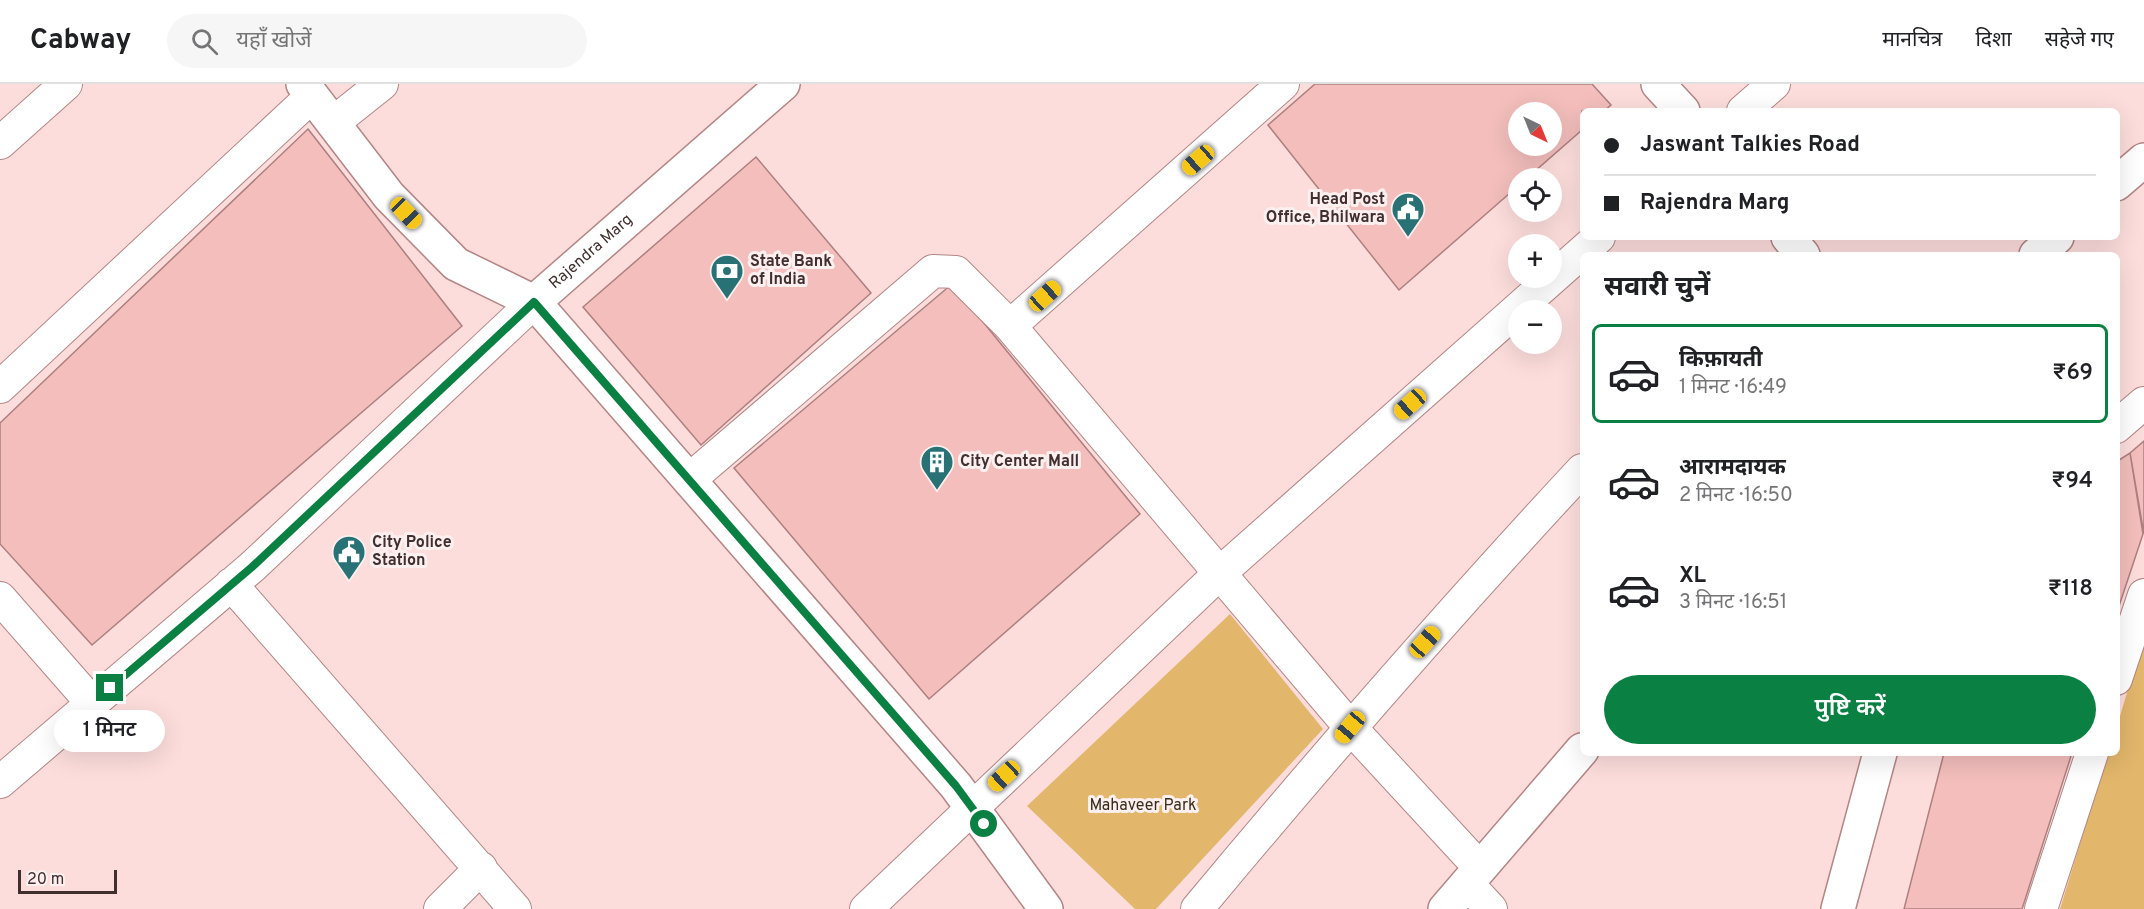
<!DOCTYPE html>
<html lang="hi">
<head>
<meta charset="utf-8">
<style>
  :root { --surface:#fff; --page:#f6f6f6; --text:#202124; --muted:#757577; --line:#e0e0e0; --accent:#0b8043 }
  body { margin:0; font-family:Overpass,"Noto Sans Devanagari",sans-serif; background:var(--page); color:var(--text); height:100vh; display:flex; flex-direction:column; font-size:22px; white-space:nowrap }
  * { box-sizing:border-box; margin:0 }
  p { font-size:20px; color:var(--muted) }
  .icon { flex:none; width:33px; height:33px; fill:none; stroke:currentColor; stroke-width:2; stroke-linecap:round; stroke-linejoin:round }
  .map { position:relative; flex:1; overflow:hidden }
  .side { position:absolute; left:1580px; top:168px; width:540px; height:504px; display:flex; flex-direction:column; background:var(--surface); border-radius:9px; box-shadow:0 6px 24px #0002 }
  .side>* { flex:none }
  .hud { position:absolute; left:1580px; top:24px; width:540px; height:132px; border-radius:9px; box-shadow:0 6px 24px #0002; display:grid; align-content:center; height:132px; padding:0 24px; background:var(--surface) }
  .needle { width:39px; rotate:137deg }
  .tools { position:absolute; left:1508px; top:18px; display:grid; gap:12px }
  .tools a { display:grid; place-items:center; width:54px; height:54px; border-radius:50%; background:var(--surface); box-shadow:0 6px 24px #0002; font-size:30px }
  .scale { position:absolute; left:18px; bottom:15px; width:99px; box-sizing:border-box; padding-left:6px; border:3px solid #412e2e; border-top:0; font-size:16px; line-height:21px; white-space:nowrap; color:#412e2e; -webkit-text-stroke:4px #fbf0ef; paint-order:stroke }
  .end { position:absolute; width:27px; height:27px; margin:-14px; border:8px solid #0b8043; background:#fff; box-shadow:0 0 0 3px #fff }
  .from { border-radius:50% }
  .bubble { position:absolute; height:42px; border-radius:21px; background:var(--surface); box-shadow:0 6px 24px #0002; font-size:20px; font-weight:600; line-height:42px; text-align:center }
  .car { position:absolute; width:18px; height:36px; margin:-18px -9px; border-radius:8px; box-shadow:0 0 4px 2px #0007; background:linear-gradient(#f5c518 24%,#345 0 40%,#f5c518 0 76%,#345 0 86%,#f5c518 0) }
  .hud b { display:flex; align-items:center; gap:21px; height:57px; font-size:22px }
  .hud b+b { border-top:2px solid var(--line) }
  .hud i { width:15px; height:15px; background:var(--text) }
  ul { padding:0; list-style:none }
  li { display:flex; align-items:center; gap:18px; height:99px; margin:0 12px 9px; padding:0 12px; border:3px solid transparent; border-radius:9px }
  li div { flex:1 }
  li b { display:block; font-size:22px }
  li em { font-style:normal; font-weight:600 }
  li.on { border-color:var(--accent) }
  li>.icon { width:54px; height:54px; stroke-width:1.5 }
  h2 { padding:0 24px; font-size:27px; line-height:72px }
  .action { display:flex; gap:12px; margin-top:auto; padding:12px 24px }
  .action a { flex:1; height:69px; border-radius:36px; background:var(--accent); color:#fff; font-size:24px; font-weight:600; line-height:69px; text-align:center }
  header { display:flex; align-items:center; gap:36px; box-sizing:border-box; height:84px; padding:0 30px; background:var(--surface); border-bottom:2px solid var(--line) }
  header strong { font-size:28px }
  nav { display:flex; gap:33px; margin-inline-start:auto; font-size:21px }
  .search { width:420px; height:54px; background:var(--page); display:flex; align-items:center; gap:15px; box-sizing:border-box; padding:0 21px; border-radius:33px; color:var(--muted); font-size:22px }
  .map>svg:first-child { display:block }
</style>
</head>
<body>
<header>
<strong>Cabway</strong>
<div class="search"><svg class="icon" aria-label="search" viewBox="0 0 24 24"><circle cx="10" cy="10" r="6"/><path d="M15 15l6 6"/></svg>यहाँ खोजें</div>
<nav><a>मानचित्र</a><a>दिशा</a><a>सहेजे गए</a></nav>
</header>
<div class="map">
<svg width="2144" height="825" viewBox="0 0 2144 825">
  <rect width="100%" height="100%" fill="#fcdddc"/>
  <path fill="#e2b66b" d="M1230,530L1323,645L1156,825H1135L1027,722Z
    M2144,552V825H2060L2108,669H2116L2117,642Z"/>
  <path fill="#f3bebc" stroke="#ae7f7f" stroke-width="1.5" fill-rule="evenodd" d="M1315,0H1592L1611,21L1604,27H1582V46L1527,94H1518V102L1399,206L1268,41ZM1518,28H1551V62H1518Z
    M308,45L462,242L92,561L0,460V339Z
    M756,73L871,209L701,361L583,223Z
    M952,200L1140,430L929,615L734,384Z
    M2144,357V450L2130,369Z
    M2130,369L2143,450L2116,531V378Z
    M1944,669H2072L2022,825H1904Z"/>
  <g fill="none" stroke-linecap="round" stroke-linejoin="round">
    <g stroke="#b48584" stroke-width="34">
      <path id="street" d="M1283,0L1010,242L1350,643L1480,784
        M1743,27L1774,0
        M333,39L382,0
        M0,59L66,0
        M0,303L312,12
        M2116,343L2144,319
        M689,396L933,187L956,188L1010,242
        M231,500L515,825
        M0,514L92,619
        M2116,595L2144,511
        M0,698L252,483L534,218
        M1467,799L1491,825
        M440,825L481,784
        M866,825L1221,488L1599,153
        M1197,825C1322,675 1449,529 1582,386
        M2041,825L2092,669"/>
    </g>
    <g stroke="#b48584" stroke-width="36">
      <g id="secondary">
        <path d="M303,0L389,112L456,180L534,218L956,702L1046,825"/>
        <path d="M1658,0L1683,27"/>
        <path d="M2116,100L2144,76"/>
        <path d="M1788,153L1803,171"/>
        <path d="M2036,171L2057,153"/>
        <path id="s1" d="M534,218L783,0"/>
        <path d="M1445,825L1582,666"/>
        <path d="M1838,825L1880,669"/>
      </g>
    </g>
    <use href="#street" stroke="#fff" stroke-width="32"/>
    <use href="#secondary" stroke="#fff" stroke-width="33"/>
  </g>
  <g fill="none" stroke-linecap="round" stroke-linejoin="round">
    <path stroke="#0b8043" stroke-width="8" d="M110,604L252,483L534,218L956,702L984,740"/>
  </g>
  <defs>
    <g id="civic-pin" transform="scale(1.725)"><path d="M0 17L-7.5 6A9.5 9.5 0 1 1 7.5 6Z" fill="#287276" stroke="#fbf0ef"/><path d="M-.6-6.5H3V-4.5H.6V-3L4-1V1h2V6H-6V1h2V-1L-.6-3ZM-1.2 2.5V6h2.4V2.5Z" fill="#fff"/></g>
    <g id="bank-pin" transform="scale(1.725)"><path d="M0 17L-7.5 6A9.5 9.5 0 1 1 7.5 6Z" fill="#287276" stroke="#fbf0ef"/><path d="M-6-4H6V4H-6ZM0-2.3a2.3 2.3 0 1 0 0 4.6a2.3 2.3 0 1 0 0-4.6Z" fill="#fff"/></g>
    <g id="building-pin" transform="scale(1.725)"><path d="M0 17L-7.5 6A9.5 9.5 0 1 1 7.5 6Z" fill="#287276" stroke="#fbf0ef"/><path d="M-4-6H4V6H1V3H-1V6H-4ZM-2.5-4.3h1.7v1.8h-1.7ZM.8-4.3h1.7v1.8H.8ZM-2.5-1h1.7V.8h-1.7ZM.8-1h1.7V.8H.8Z" fill="#fff"/></g>
  </defs>
  <g fill-rule="evenodd">
    <use href="#civic-pin" x="1408" y="125"/>
    <use href="#bank-pin" x="727" y="187"/>
    <use href="#building-pin" x="937" y="378"/>
    <use href="#civic-pin" x="349" y="468"/>
  </g>
  <g text-anchor="middle" dominant-baseline="central" stroke-width="6" stroke-linejoin="round" paint-order="stroke">
    <g font-size="16" font-weight="bold" fill="#412e2e" stroke="#fbf0ef" text-anchor="start">
      <text x="1385" y="116" text-anchor="end">Head Post<tspan x="1385" dy="18">Office, Bhilwara</tspan></text>
      <text x="750" y="178">State Bank<tspan x="750" dy="18">of India</tspan></text>
      <text x="960" y="378">City Center Mall</text>
      <text x="372" y="459">City Police<tspan x="372" dy="18">Station</tspan></text>
    </g>
    <g font-size="16" fill="#412e2e" stroke="#fbf0ef">
      <text stroke="none"><textPath href="#s1" startOffset="76">Rajendra Marg</textPath></text>
    </g>
    <g font-size="16" fill="#382c18" stroke="#fbf0ef">
      <text x="1143" y="722">Mahaveer Park</text>
    </g>
  </g>
</svg>
<div class="tools">
<a><svg class="needle" viewBox="-14 -14 28 28"><path d="M0-13l5 13h-10z" fill="#e53935"/><path d="M0 13l5-13h-10z" fill="#757577"/></svg></a>
<a><svg class="icon" aria-label="locate" viewBox="0 0 24 24"><circle cx="12" cy="12" r="6"/><path d="M12 2v4M12 18v4M2 12h4M18 12h4"/></svg></a>
<a>+</a>
<a>−</a>
</div>
<div class="scale">20 m</div>
<i class="end from" style="left:984px;top:740px"></i>
<i class="end" style="left:110px;top:604px"></i>
<div class="bubble" style="left:54px;top:626px;width:111px">1 मिनट</div>
<i class="car" style="left:1198px;top:76px;rotate:229deg"></i>
<i class="car" style="left:406px;top:129px;rotate:136deg"></i>
<i class="car" style="left:1045px;top:212px;rotate:48deg"></i>
<i class="car" style="left:1410px;top:320px;rotate:228deg"></i>
<i class="car" style="left:1425px;top:558px;rotate:42deg"></i>
<i class="car" style="left:1350px;top:643px;rotate:220deg"></i>
<i class="car" style="left:1004px;top:692px;rotate:227deg"></i>
<div class="hud">
<b><i class="from"></i>Jaswant Talkies Road</b>
<b><i></i>Rajendra Marg</b>
</div>
<section class="side">
<h2>सवारी चुनें</h2>
<ul>
<li class="on"><svg class="icon" aria-label="car" viewBox="0 0 24 24"><path d="M5 17H2v-5l4-1 3-4h7l3 4 3 1v5h-3M9 17h6M6 11h13"/><circle cx="7" cy="17" r="2"/><circle cx="17" cy="17" r="2"/></svg><div><b>किफ़ायती</b><p>1 मिनट · 16:49</p></div><em>₹69</em></li>
<li><svg class="icon" aria-label="car" viewBox="0 0 24 24"><path d="M5 17H2v-5l4-1 3-4h7l3 4 3 1v5h-3M9 17h6M6 11h13"/><circle cx="7" cy="17" r="2"/><circle cx="17" cy="17" r="2"/></svg><div><b>आरामदायक</b><p>2 मिनट · 16:50</p></div><em>₹94</em></li>
<li><svg class="icon" aria-label="car" viewBox="0 0 24 24"><path d="M5 17H2v-5l4-1 3-4h7l3 4 3 1v5h-3M9 17h6M6 11h13"/><circle cx="7" cy="17" r="2"/><circle cx="17" cy="17" r="2"/></svg><div><b>XL</b><p>3 मिनट · 16:51</p></div><em>₹118</em></li>
</ul>
<div class="action"><a>पुष्टि करें</a></div>
</section>
</div>
</body>
</html>
